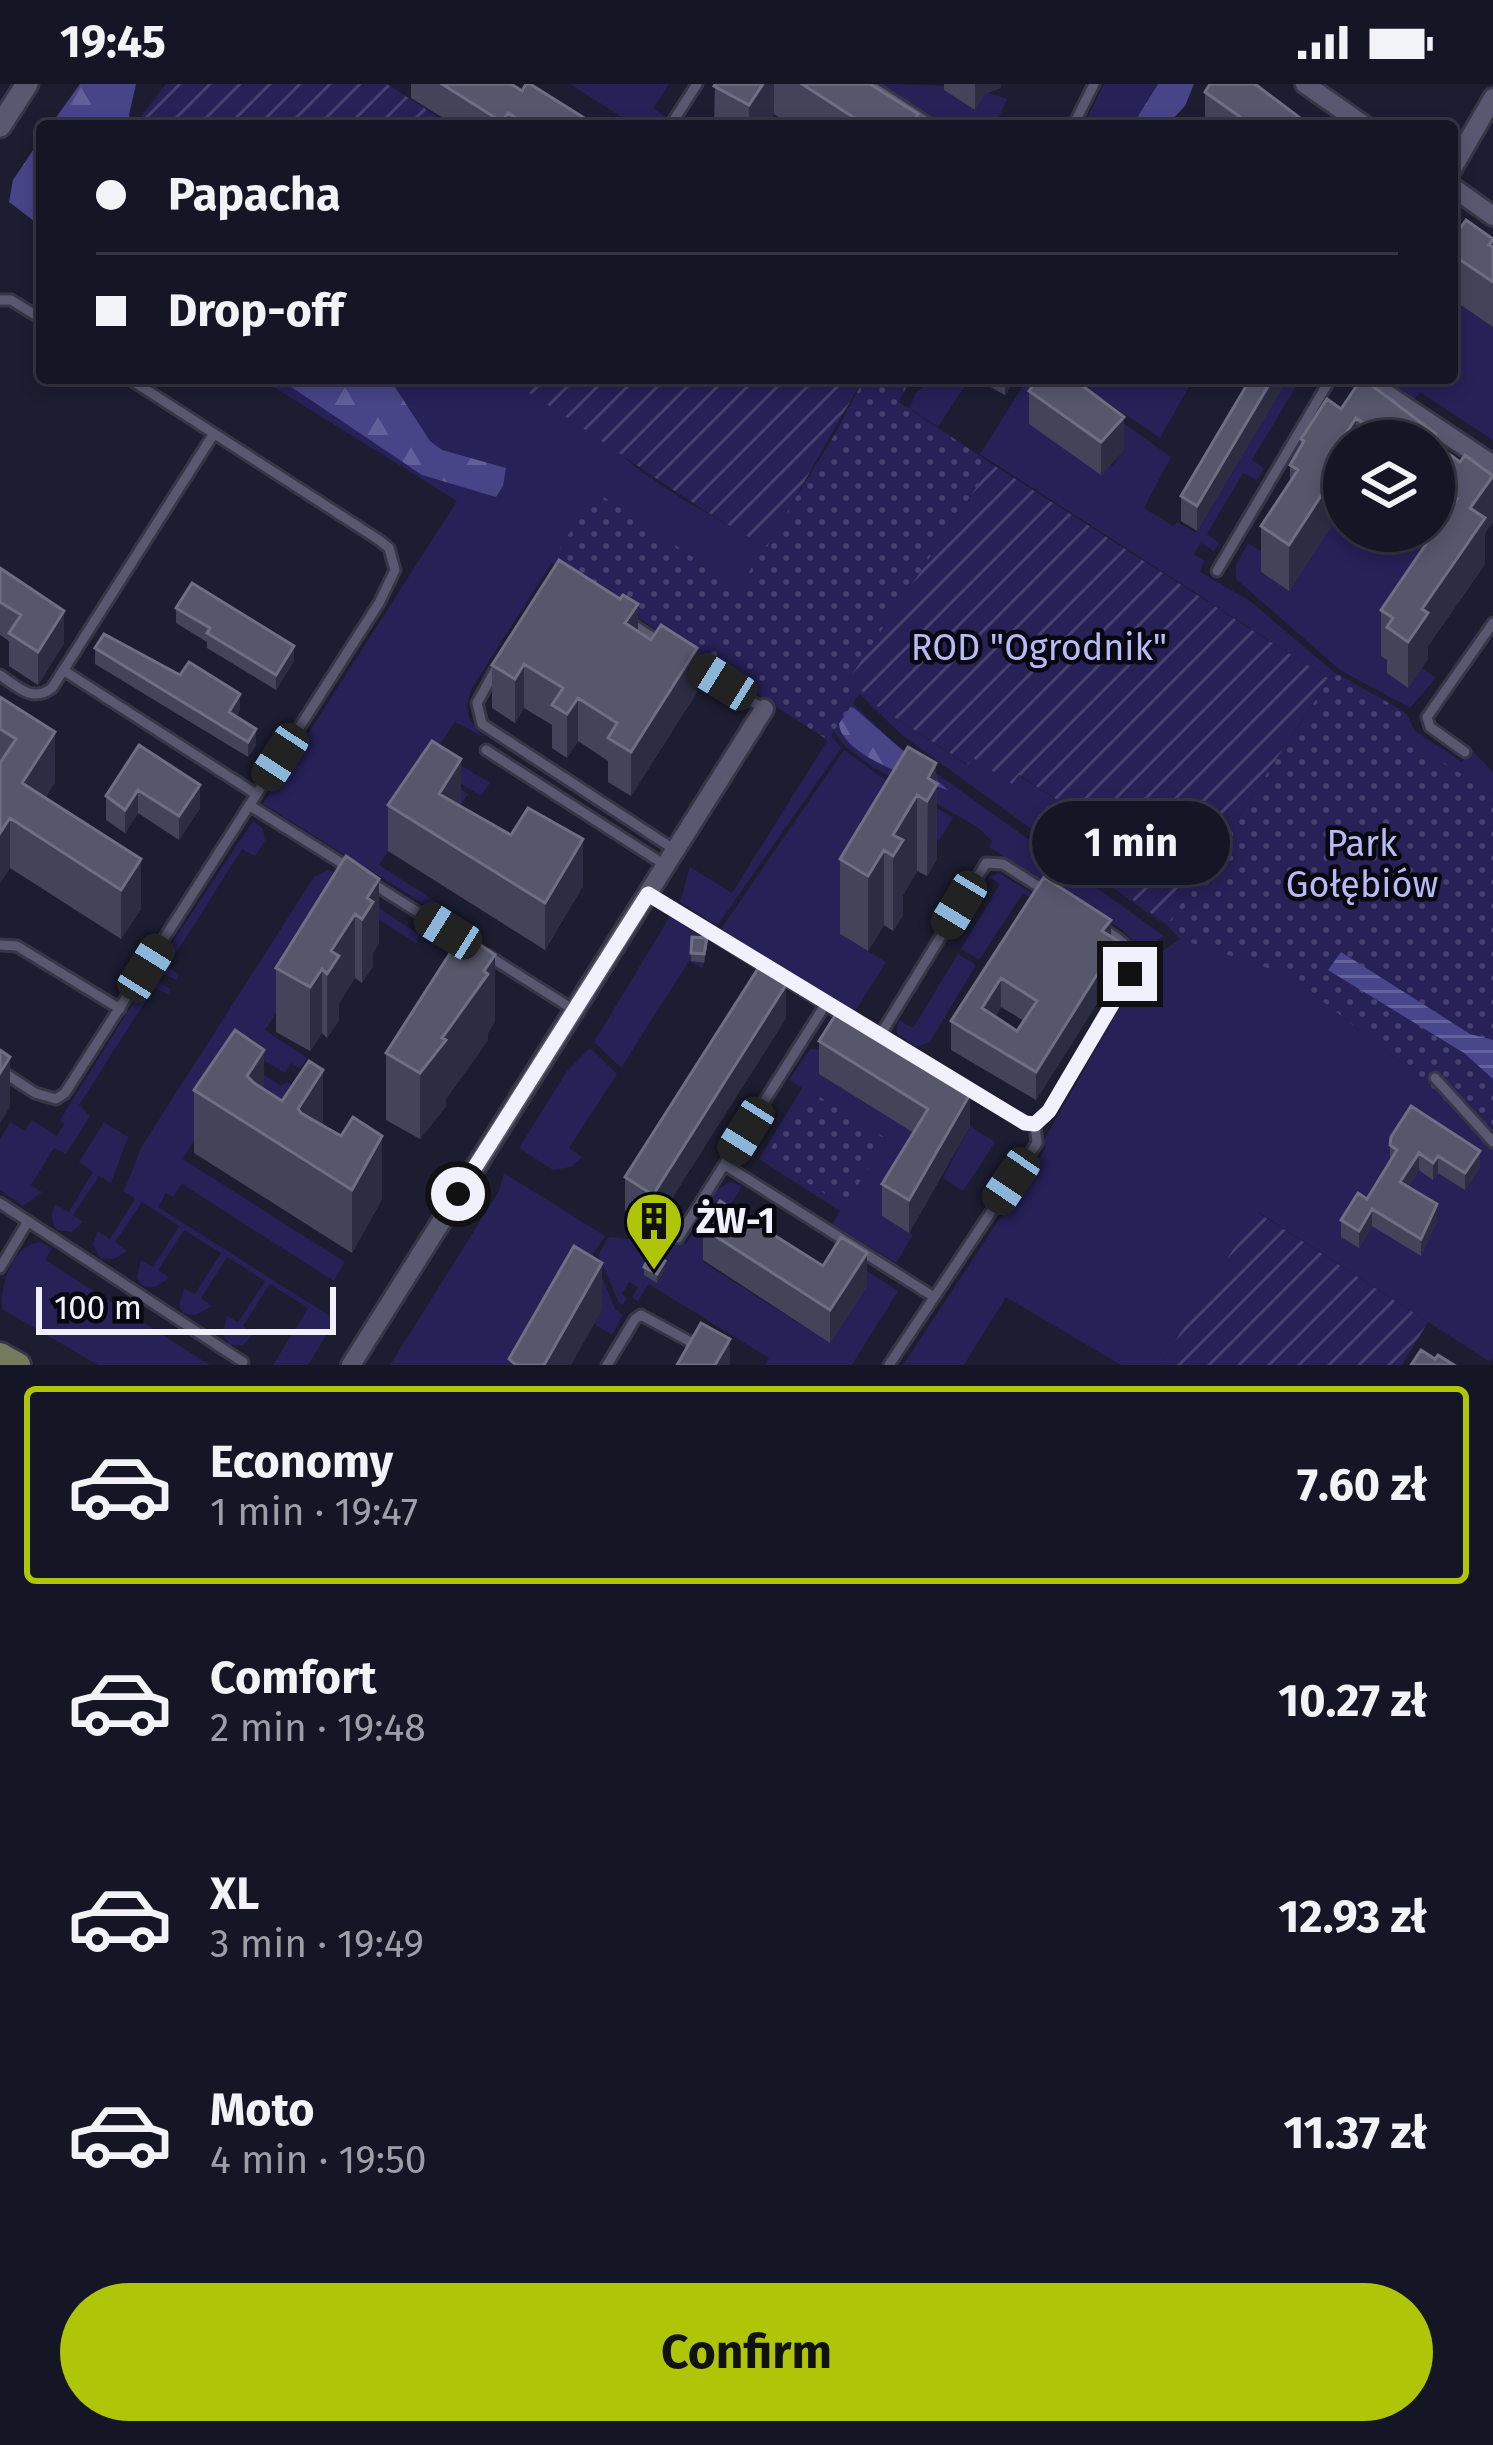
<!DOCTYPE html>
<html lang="en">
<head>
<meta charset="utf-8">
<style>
  :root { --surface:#151625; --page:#1e1f2d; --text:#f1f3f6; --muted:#9d9fa7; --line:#343542; --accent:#aec508 }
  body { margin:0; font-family:"Fira Sans",sans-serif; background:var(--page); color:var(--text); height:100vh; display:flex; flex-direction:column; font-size:45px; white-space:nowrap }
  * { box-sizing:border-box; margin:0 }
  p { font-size:39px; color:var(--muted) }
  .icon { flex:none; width:66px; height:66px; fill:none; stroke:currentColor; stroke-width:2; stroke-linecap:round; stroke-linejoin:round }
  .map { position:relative; height:1281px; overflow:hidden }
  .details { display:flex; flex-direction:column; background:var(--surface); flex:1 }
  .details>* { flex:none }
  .banner { position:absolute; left:36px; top:36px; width:1422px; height:264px; border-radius:12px; box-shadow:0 6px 18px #0003,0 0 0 3px var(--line); display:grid; align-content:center; height:264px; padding:0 60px; background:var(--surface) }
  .controls { position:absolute; left:1323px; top:336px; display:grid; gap:24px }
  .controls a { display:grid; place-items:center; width:132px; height:132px; border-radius:50%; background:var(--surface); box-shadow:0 6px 18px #0003,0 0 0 3px var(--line); font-size:60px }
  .scale { position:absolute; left:36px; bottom:30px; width:300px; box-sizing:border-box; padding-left:12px; border:6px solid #f1f1fd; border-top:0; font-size:33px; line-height:42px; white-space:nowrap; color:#f1f1fd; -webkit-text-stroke:9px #080811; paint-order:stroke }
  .end { position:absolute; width:54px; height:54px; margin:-27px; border:15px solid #f1f1fd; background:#111; box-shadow:0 0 0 6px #111 }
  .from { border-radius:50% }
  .bubble { position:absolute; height:84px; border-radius:42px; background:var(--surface); box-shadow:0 6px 18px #0003,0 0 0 3px var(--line); font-size:39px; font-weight:700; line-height:84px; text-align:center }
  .car { position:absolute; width:36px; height:72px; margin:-36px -18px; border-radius:15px; box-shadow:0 0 9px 3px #0007; background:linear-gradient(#222 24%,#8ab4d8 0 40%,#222 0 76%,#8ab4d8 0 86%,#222 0) }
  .banner b { display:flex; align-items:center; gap:42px; height:114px; font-size:45px }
  .banner b+b { border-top:3px solid var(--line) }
  .banner i { width:30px; height:30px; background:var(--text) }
  ul { padding:21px 0 0; list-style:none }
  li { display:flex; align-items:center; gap:36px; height:198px; margin:0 24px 18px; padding:0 36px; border:6px solid transparent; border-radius:12px }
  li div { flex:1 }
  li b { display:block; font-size:45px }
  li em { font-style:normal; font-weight:700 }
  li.selected { border-color:var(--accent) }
  li>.icon { width:108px; height:108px; stroke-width:1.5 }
  .action { display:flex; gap:24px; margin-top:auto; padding:24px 60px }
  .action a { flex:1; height:138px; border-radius:72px; background:var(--accent); color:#111; font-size:48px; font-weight:700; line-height:138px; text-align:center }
  .status { display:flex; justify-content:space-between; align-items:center; height:84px; padding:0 60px; background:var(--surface); direction:ltr }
  .status svg { height:33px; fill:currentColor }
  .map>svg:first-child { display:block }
</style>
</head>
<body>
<div class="status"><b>19:45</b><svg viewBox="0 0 49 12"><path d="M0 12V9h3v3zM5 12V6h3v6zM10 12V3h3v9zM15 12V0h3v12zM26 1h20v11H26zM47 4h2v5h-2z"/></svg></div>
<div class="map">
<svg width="1493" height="1281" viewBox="0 0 1493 1281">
  <defs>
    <pattern id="forest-firs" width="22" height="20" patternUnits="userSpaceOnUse" patternTransform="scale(3)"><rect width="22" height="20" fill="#474488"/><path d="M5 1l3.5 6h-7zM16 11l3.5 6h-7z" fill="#625f9a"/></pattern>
    <pattern id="park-dots" width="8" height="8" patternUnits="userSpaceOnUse" patternTransform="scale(3)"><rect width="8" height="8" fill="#262157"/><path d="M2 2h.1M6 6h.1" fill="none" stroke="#464270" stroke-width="1.8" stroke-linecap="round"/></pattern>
    <pattern id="garden-furrows" width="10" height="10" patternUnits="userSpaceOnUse" patternTransform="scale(3)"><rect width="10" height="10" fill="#262157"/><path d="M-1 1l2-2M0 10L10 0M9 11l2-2" fill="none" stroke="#464270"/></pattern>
    <pattern id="water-rules" width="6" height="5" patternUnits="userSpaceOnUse" patternTransform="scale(3)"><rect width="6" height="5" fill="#49478b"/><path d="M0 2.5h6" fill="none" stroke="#64629c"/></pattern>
  </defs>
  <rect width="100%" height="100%" fill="#1c1d31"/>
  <path fill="#262157" d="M570,0H669L653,24L666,33L660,42H636Z
    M873,0C918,0 966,0 1007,15L995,42H939Z
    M1104,0H1158L1132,42H1083Z
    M1459,220L1493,243V356L1420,308L1411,320L1373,294H1452V230Z
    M259,294H505L598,351L642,388L684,416L767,463L754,484L749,511L596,409L472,604C463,626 467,639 486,654L455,638L436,666L490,699L481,712L439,687L438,690L468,710L461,721L432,704L379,781L463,835L453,838L263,720L457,417Z
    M940,294H970L938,343L909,324L917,307Z
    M1028,294H1194L1160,354L1083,302L1069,319L1112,382L1123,367L1122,338L1171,373L1144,424L1173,442L1177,438L1196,449L1288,294H1301L1252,376L1264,384L1257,396L1243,389L1207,450L1219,459L1214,467L1201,459L1194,470L1204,477L1200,488L1250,517L1334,588L1329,595L980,370Z
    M1344,398V447L1434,445L1457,461L1393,580L1407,603L1422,584L1436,594L1410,624L1340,586L1236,495V481L1248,459L1270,473L1261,488L1289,506Z
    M844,595H850L877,622L967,681L972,674L1018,691L1069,724L1053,747L1129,802L1126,810L1170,845L903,652Z
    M839,606L894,659L1164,852L1142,869L1123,846L989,763L992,757L977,743L873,683L846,663L819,630Z
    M1407,631L1415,647L1462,678L1471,665L1493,688V710L1396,649Z
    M817,632L841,664L717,842L680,818L690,783L732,809L827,657L810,644Z
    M844,666L884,695L953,733L939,757L936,754L841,851L886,878L855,928L721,845Z
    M253,737L263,745L265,757L255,772L242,765L168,882L179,891L177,896L154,886Z
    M328,786L342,791L354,808L419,850L416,859L344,814L330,844L265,946L307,974L300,985L291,979L285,989L251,969L245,979L281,1002L287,998L321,1020L279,1026L199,1061L193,1059L183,1075L345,1178L334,1197L182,1100L173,1113L166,1109L158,1123L336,1236L308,1281H273L308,1224L270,1200L243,1242L254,1249L243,1261H230L223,1251L227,1232L238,1238L265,1197L227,1173L201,1214L212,1222L196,1231L183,1229L179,1221L184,1204L195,1210L221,1169L184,1146L158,1186L169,1194L155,1203L143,1202L137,1194L141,1176L153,1183L179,1142L142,1118L115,1158L127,1167L114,1175L100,1174L93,1160L98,1147L110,1155L135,1115L124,1107L142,1062L314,793Z
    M999,789L1112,859L1123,872L1122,888C1086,865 1060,831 1023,809L979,876L961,865L1000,800L989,793Z
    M670,832L704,854L707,863L692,862L691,877L704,879L703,884L689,877L621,984L594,958Z
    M1180,855L1288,890L1423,996L1493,1067V1273L1490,1278L1258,1128L1160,1281H1121L1006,1213L964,1281H903L1046,1064L1041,1061L1145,879Z
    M958,870L976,881L930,958L917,963L897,950L898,936L913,944Z
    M151,890L171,906L168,910L154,904L79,1021L90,1032L66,1070L54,1064L31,1101L42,1108L23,1122L0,1106V1055L10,1038L25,1047L32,1036L57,1052L64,1040L60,1036Z
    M590,964L617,990L569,1064L582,1073L571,1083L553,1086L519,1064L567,987Z
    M810,965L835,966L928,1058L883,1132L913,1151L896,1179L832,1140L840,1127L759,1075L802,1004L789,996Z
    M104,1038L128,1053L111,1099L99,1092L73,1131L83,1138L72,1148L57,1146C51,1138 50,1130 55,1120L69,1128L93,1088L79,1078Z
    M970,1042L995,1058L963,1107L943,1094Z
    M504,1089L605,1152L593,1170L615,1225L623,1231L612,1251L594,1240L533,1281H390L499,1107Z
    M730,1098L742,1102L731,1120L757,1135L740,1162L720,1150L703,1178L830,1259L855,1179L898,1207L852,1281H765L769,1274L649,1200L638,1217L632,1214L638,1203L629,1198L622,1210L627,1214L623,1221L619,1219L598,1171L609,1153L665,1158L670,1152L686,1160L707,1128L715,1106Z
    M40,1158L52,1164L45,1176L210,1281H98L2,1225C0,1200 12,1162 40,1158Z"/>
  <path fill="url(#forest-firs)" d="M80,0H136L129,31L132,42H50Z
    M1158,0H1194L1185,22L1166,42H1132Z
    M42,53V143L9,118L13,96Z
    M278,294H354L369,303L391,297L430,357L442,366L506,384L503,402L496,413L422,391Z
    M844,621L854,624L948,706C920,697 859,677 843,651C839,646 839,638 838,632Z"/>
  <path fill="url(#park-dots)" d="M860,294H911L899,318L992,380L850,594L861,607L828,656L551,478L596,408L739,504L831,357L863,297Z
    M1334,588L1403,627L1407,631L1397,649L1493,710V1067L1423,996L1289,891L1180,855L1167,841Z
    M808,1006L887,1055L844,1122L766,1072Z"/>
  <path fill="url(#garden-furrows)" d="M166,0H387L452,42H134Z
    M505,294H861L863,295L767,463C674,413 595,348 505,294Z
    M992,380L1329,595L1167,841L1125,810L1128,801L1053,746L1068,723L1019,691L1012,700L973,674L968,681L877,622L849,595Z
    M1257,1128L1428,1238L1402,1281H1160Z"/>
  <path fill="url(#water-rules)" d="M1341,868L1470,950L1493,956V995L1464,969L1328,886Z"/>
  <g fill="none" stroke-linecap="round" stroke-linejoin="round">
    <g stroke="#363646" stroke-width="15">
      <path id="service" d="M670,42L697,0
        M1073,42L1094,0
        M0,216H11L42,235
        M1217,487L1331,294
        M627,537L663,560
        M687,576L764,625
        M497,583L477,619L482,640L675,766
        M63,586L256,710
        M0,591C18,603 32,619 52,604L213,351
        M486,666L665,781
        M1465,668L1430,643L1427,633L1493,539
        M249,721L351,785
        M370,798L467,859
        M648,810L847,934
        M0,861L17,862L120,925
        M487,871L574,926
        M877,952L1026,1039L1035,1040L1049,1027L1130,889C1138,865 1121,856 1103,845
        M879,953L986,779L1003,780L1044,806
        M0,986L35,1009L56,1015L65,1009L379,519L395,486L389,464L379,456L128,294
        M1435,994L1493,1058
        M725,1081L934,1213
        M0,1119L243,1278
        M678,1154L825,921
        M0,1184L28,1137
        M607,1281L635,1235L641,1231L698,1262
        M889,1281L1037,1059L1035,1040"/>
    </g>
    <g stroke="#363646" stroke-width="24">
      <path id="minor" d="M860,0L925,42
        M1305,0L1365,42
        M1452,85L1493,14
        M1452,103L1493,132
        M1362,294L1493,381
        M351,1281L764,625"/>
    </g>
    <g stroke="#363646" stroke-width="27">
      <path id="tertiary" d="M0,42L27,0"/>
    </g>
    <g stroke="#363646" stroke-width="30">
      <path id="secondary" d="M0,1271L18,1281"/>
    </g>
    <use href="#service" stroke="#585971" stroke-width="9"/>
    <use href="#minor" stroke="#585971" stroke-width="18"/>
    <use href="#tertiary" stroke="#585971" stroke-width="21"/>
    <use href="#secondary" stroke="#737a5d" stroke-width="24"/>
  </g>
  <path fill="#434459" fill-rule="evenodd" d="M411,0H511L597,42H456L411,14Z
    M715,0H870L918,42H793L774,30L766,42H714Z
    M944,0H1001V4L984,10L975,26L944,6Z
    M1205,8L1303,42H1207L1205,40Z
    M1493,155V243L1459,220L1452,156Z
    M974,294H1016L1005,311Z
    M1032,294H1072L1124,366L1101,391L1029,340V307L1032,303Z
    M1251,294H1288L1197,447L1181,437V412Z
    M1362,294L1436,350V360L1460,378L1465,371L1493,392V438L1485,449V480L1428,562V575L1408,604L1387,589V576L1381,572V526L1436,446L1434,445V357H1344V399L1341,403V427L1289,507L1261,488V442L1290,398V381L1301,363V355L1327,315L1341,325Z
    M0,484L64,559L38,601L9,582V557L0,551Z
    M176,524L294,577L276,606L207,564V558L176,539Z
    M638,547L697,608L631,712L608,698V677L578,657L567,674L552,664V641L524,624L515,639L492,624V581Z
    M95,564L240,626L236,633L256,661L248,673L95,580Z
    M0,613L55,698L45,714L141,825L121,855L10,784L0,799Z
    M139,661L200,724L179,756L138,729L125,749L106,736V712Z
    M936,679L937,775L927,792L917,787L903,811V831L893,847L884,841L868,867L840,850V775Z
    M388,721L461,722L583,802L545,866L388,767Z
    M346,772L379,859L373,869V882L362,899L355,894L339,919V936L327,954L322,949L310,967L276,948V884Z
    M1044,793L1118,886L1036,1016L951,966V937ZM1001,923L1024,937L1017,947L995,933Z
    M692,853L707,863L704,879L691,877Z
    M786,934L653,1144L625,1126V1093Z
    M495,937L488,949V956L446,1015V1022L420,1055L386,1036V969Z
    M819,957L970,1042L909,1149L882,1132V1100L914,1049L819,990Z
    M194,1006H264L323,1042L382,1115L352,1169L194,1069Z
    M1390,1061L1480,1083L1465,1106L1438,1089L1433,1096L1419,1086L1408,1103L1437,1137L1421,1172L1372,1142L1359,1164L1341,1153V1136L1367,1115L1390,1078Z
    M703,1144L823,1182L867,1202L830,1259L703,1176Z
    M644,1183L665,1185L657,1199L644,1191Z"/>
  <path fill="#2c2d42" d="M763,0H774V30L766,42H749V21Z
    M975,0H1001V4L984,10L975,26Z
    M1459,175V220L1452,230V185Z
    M1005,294H1016L1005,311Z
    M1273,294H1288L1197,447V422Z
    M1124,333V366L1101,391V358Z
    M1356,334V357H1344V399L1341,403V427L1289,507V461L1330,374Z
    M1493,392V438L1485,449V480L1428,562V575L1408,604V558L1470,424Z
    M638,520V564L625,539Z
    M64,527V559L38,601V568Z
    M294,562V577L276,606V591Z
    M697,564V608L631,712V668Z
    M524,580V624L515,639V595Z
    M240,610V626L229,644V628Z
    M578,614V657L567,674V630Z
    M256,645V661L248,673V658Z
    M55,648V698L25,744L22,699Z
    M461,675V722L439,756V710Z
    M936,679L937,775L927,792L928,694Z
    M200,701V724L179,756V732Z
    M138,706V729L125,749V726Z
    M917,711V787L903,811V831L893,847V751Z
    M10,734V784L0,799V749Z
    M583,755V802L545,866V819Z
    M884,766V841L868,867V792Z
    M141,775V825L121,855V806Z
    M379,795V859L373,869V882L362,899V835L367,814Z
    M355,830V894L339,919V936L327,954V890L331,867Z
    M1111,836V864L1102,847Z
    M1118,857V886L1036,1016V988Z
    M495,871V937L488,949V956L446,1015V1022L420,1055V989Z
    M322,885V949L310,967V903Z
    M1001,894V923L982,953V924Z
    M786,901V934L653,1144V1111Z
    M264,966V1029L247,992Z
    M10,973V1023L0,1039V989Z
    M323,986V1049L305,1076L298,1025Z
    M970,1010V1042L909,1149V1116Z
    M382,1052V1115L352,1169V1106Z
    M1480,1067V1083L1465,1106V1089Z
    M1419,1069V1086L1400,1115V1098Z
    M1438,1072V1089L1433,1096V1079Z
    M1437,1120V1137L1421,1172V1155Z
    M1372,1125V1142L1359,1164V1147Z
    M867,1169V1202L830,1259V1226Z
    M665,1177V1185L657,1199V1190Z
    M602,1179V1226L571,1281H544Z
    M730,1255V1281H715Z"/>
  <path fill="#56576b" stroke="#6e6f82" stroke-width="3" fill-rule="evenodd" d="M442,0H511L522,7L526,0H530L597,42H528L508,29L502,38Z
    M715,0H763L749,21L714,2Z
    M802,0H870L918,30L912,42H867Z
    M1210,0H1255L1303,36L1299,42H1253L1205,8Z
    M1466,136L1493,155L1489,161L1493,163V198L1459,175L1452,185V156Z
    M1038,294H1072L1124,333L1101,358L1029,307Z
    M1251,294H1273L1197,422L1181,412Z
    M1362,294L1436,350L1432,357H1389L1356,334L1330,374L1341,381L1289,461L1261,442L1298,386L1290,381L1304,357L1301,355L1327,315L1341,325Z
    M1434,359L1460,378L1465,371L1493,392L1470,424L1485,434L1422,525L1428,529L1408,558L1387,543L1393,534L1381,526L1457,415L1434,399Z
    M559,476L620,515L623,511L638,520L625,539L651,556L661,541L697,564L631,668L608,654L617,639L578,614L567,630L552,621L563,604L524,580L515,595L492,581Z
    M0,484L64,527L38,568L9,549L21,531L0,518Z
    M192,499L294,562L276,591L207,549L210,544L176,524Z
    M104,550L180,591L189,578L240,610L229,628L256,645L248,658L95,564Z
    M0,613L55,648L22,699L141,775L121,806L10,734L0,749V679L16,655L0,645Z
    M432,657L461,675L439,710L511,751L528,724L583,755L545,819L388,721Z
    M139,661L200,701L179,732L138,706L125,726L106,712Z
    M908,663L936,679L928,694L937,700L927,717L917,711L893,751L903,756L893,772L884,766L868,792L840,775Z
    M346,772L379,795L367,814L373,818L362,835L355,830L331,867L339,872L327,890L322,885L310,903L276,884Z
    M1044,793L1111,836L1102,847L1118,857L1036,988L951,937ZM1001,894L1037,917L1017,947L982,924Z
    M463,849L495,871L484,887L488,890L442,954L446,956L420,989L386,969Z
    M692,853L707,854L704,870L691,869Z
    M759,883L786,901L653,1111L625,1093Z
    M838,927L970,1010L909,1116L882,1100L928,1025L819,957Z
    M235,946L264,966L247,992L254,999L282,1017L309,977L323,986L298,1025L301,1029L341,1052L353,1033L382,1052L352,1106L194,1006Z
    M0,966L10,973L0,989Z
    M1411,1022L1480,1067L1465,1089L1438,1072L1433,1079L1419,1069L1400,1098L1437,1120L1421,1155L1372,1125L1359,1147L1341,1136L1358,1109L1367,1115L1397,1066L1390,1061L1391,1053Z
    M720,1117L823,1182L841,1153L867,1169L830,1226L703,1144Z
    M574,1162L602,1179L544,1281H516L509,1275Z
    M651,1169L665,1177L657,1190L644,1183Z
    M701,1239L730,1255L715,1281H677Z
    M1421,1266L1435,1275L1438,1271L1454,1281H1411Z"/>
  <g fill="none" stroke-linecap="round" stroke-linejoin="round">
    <path stroke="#f1f1fd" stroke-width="15" d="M458,1110L648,810L1025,1039L1035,1040L1049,1027L1130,890"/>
  </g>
  <defs>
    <g id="building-pin" transform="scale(3)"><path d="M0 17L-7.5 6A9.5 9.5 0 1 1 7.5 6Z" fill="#aec508" stroke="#080811"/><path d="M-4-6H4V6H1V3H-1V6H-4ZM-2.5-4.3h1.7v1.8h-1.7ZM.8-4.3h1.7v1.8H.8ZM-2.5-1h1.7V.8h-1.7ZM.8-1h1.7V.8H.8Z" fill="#111"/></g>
  </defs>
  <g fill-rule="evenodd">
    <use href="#building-pin" x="654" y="1137"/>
  </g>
  <g text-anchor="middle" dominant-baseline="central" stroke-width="9" stroke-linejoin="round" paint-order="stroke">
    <g font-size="36" fill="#b7baf6" stroke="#080811">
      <text x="1039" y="564">ROD "Ogrodnik"</text>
      <text x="1362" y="760">Park<tspan x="1362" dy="41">Gołębiów</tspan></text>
    </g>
    <g font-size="36" font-weight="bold" fill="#f1f1fd" stroke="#080811" text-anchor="start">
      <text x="696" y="1137">ŻW-1</text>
    </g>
  </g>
</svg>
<div class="controls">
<a><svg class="icon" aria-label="layers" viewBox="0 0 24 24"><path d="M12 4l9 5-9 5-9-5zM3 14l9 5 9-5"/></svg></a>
</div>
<div class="scale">100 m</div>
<i class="end from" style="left:458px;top:1110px"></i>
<i class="end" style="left:1130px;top:890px"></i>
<div class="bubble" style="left:1032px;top:717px;width:198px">1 min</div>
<i class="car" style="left:723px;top:598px;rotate:302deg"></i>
<i class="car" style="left:280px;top:673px;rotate:213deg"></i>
<i class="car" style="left:959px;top:821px;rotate:211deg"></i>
<i class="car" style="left:448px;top:847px;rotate:302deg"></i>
<i class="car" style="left:146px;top:884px;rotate:32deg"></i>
<i class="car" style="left:746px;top:1047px;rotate:212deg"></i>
<i class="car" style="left:1011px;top:1097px;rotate:214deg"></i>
<div class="banner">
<b><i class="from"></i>Papacha</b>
<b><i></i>Drop-off</b>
</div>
</div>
<section class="details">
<ul>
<li class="selected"><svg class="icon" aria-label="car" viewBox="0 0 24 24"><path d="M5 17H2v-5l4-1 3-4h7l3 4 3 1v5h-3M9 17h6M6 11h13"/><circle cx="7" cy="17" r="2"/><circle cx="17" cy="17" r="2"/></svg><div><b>Economy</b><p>1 min · 19:47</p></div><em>7.60 zł</em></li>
<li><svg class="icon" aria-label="car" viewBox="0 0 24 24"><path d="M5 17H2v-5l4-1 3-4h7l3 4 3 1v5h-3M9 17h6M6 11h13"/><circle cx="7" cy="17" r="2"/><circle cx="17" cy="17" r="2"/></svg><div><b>Comfort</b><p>2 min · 19:48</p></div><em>10.27 zł</em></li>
<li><svg class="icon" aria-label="car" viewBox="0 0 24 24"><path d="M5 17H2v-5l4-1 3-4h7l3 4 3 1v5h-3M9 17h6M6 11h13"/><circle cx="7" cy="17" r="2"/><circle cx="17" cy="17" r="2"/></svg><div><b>XL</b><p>3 min · 19:49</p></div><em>12.93 zł</em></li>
<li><svg class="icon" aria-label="car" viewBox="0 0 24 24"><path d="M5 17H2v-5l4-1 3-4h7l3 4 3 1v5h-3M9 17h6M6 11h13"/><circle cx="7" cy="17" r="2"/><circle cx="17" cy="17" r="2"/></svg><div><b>Moto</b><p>4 min · 19:50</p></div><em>11.37 zł</em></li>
</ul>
<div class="action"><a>Confirm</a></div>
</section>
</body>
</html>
